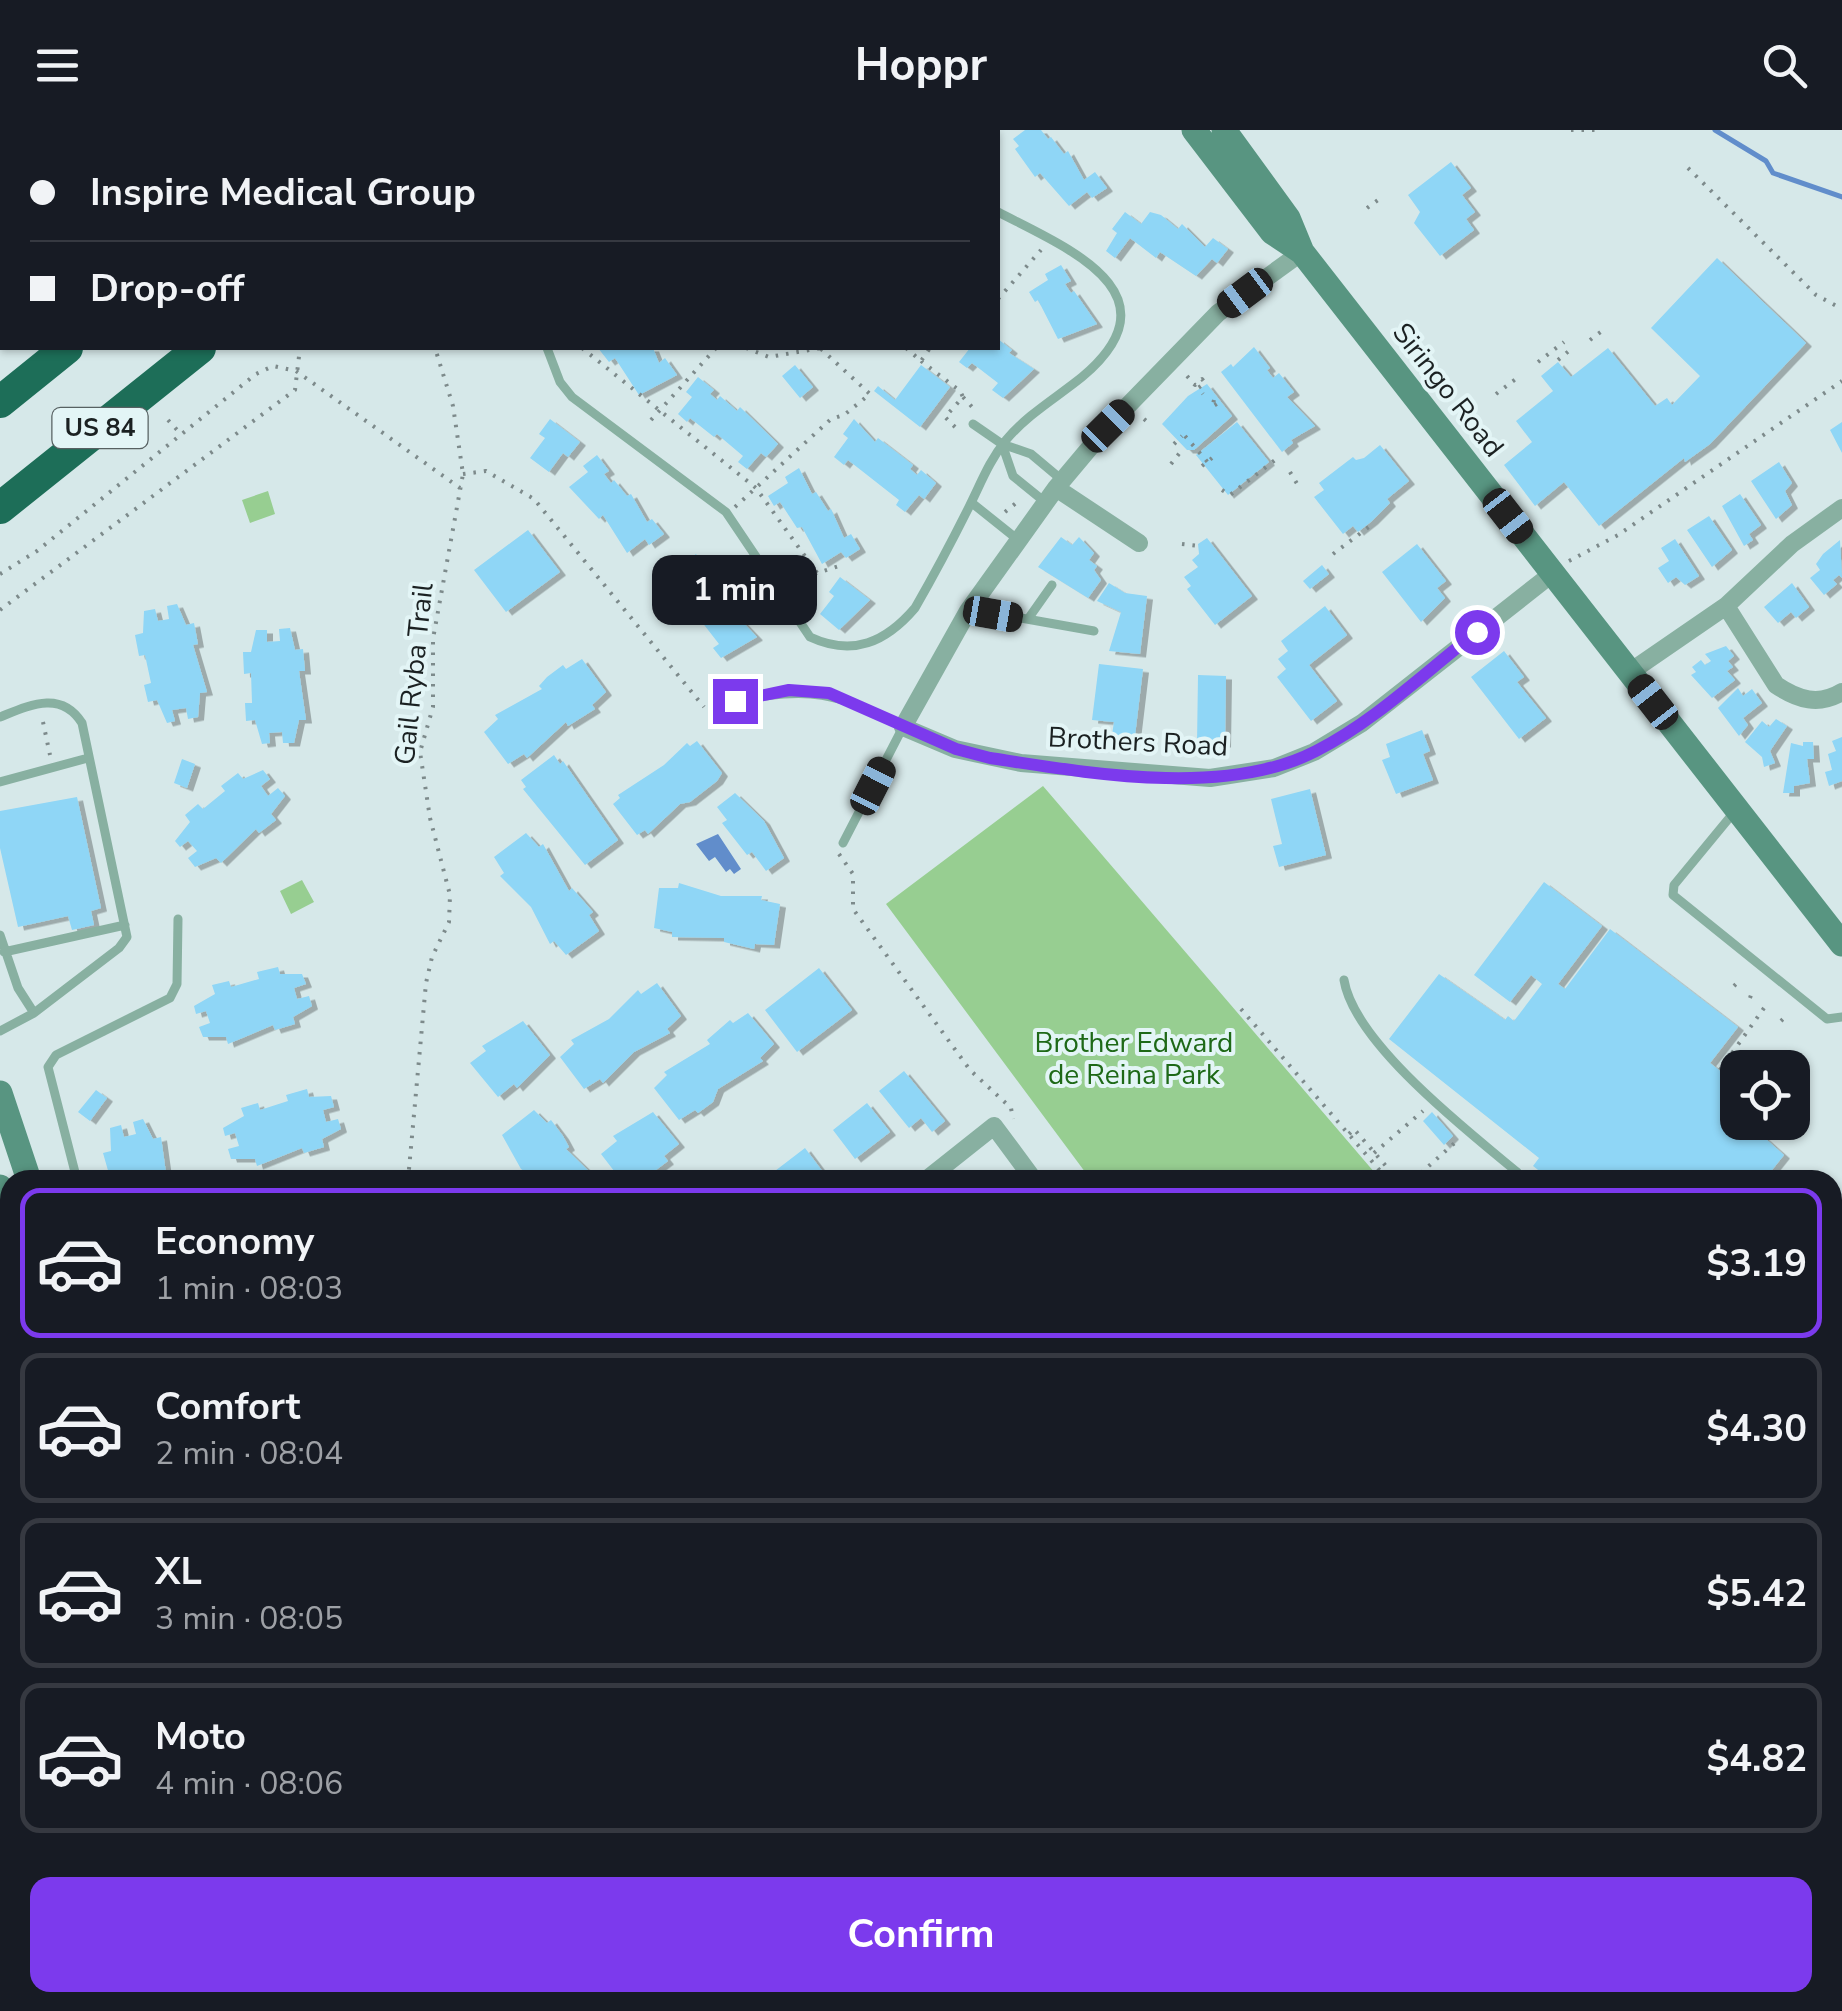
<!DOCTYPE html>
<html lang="en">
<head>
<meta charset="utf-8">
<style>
  :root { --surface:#171b24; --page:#242831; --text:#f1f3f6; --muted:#9ea1a6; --line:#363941; --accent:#7c3aed }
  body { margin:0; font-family:"Nunito Sans",sans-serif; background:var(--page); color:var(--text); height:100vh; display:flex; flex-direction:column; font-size:38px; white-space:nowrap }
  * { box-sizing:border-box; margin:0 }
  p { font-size:32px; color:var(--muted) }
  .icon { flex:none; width:55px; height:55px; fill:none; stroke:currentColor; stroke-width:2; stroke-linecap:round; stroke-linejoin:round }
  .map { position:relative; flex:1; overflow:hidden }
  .drawer { position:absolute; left:0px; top:1040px; width:1842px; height:842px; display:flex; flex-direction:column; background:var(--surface); border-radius:30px 30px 0 0; box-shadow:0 2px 8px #0004 }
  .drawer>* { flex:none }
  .top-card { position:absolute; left:0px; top:0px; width:1000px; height:220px; box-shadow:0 2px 8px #0004; display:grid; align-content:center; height:220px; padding:0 30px; background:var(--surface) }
  .fabs { position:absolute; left:1720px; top:920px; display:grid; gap:20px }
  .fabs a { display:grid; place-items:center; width:90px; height:90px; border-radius:20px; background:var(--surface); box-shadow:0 2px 8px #0004; font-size:50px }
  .end { position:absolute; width:45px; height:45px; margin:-22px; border:12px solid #7c3aed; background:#fff; box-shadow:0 0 0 5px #fff }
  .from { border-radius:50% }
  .bubble { position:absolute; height:70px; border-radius:20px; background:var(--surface); box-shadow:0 2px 8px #0004; font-size:32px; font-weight:700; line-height:70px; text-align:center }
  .car { position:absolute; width:30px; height:60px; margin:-30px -15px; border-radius:12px; box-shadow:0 0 8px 2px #0007; background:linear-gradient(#222 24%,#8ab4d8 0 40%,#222 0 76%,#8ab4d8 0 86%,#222 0) }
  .top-card b { display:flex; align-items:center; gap:35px; height:95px; font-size:38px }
  .top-card b+b { border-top:2px solid var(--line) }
  .top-card i { width:25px; height:25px; background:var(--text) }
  ul { padding:18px 0 0; list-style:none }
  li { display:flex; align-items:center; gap:30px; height:150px; margin:0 20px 15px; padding:0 10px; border:5px solid var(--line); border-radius:20px }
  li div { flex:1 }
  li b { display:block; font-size:38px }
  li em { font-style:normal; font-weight:700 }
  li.current { border-color:var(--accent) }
  li>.icon { width:90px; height:90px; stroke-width:1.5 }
  .action { display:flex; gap:20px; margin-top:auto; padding:20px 30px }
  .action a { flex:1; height:115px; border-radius:20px; background:var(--accent); color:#fff; font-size:40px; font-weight:700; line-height:115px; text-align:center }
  header { display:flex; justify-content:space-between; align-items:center; height:130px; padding:0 30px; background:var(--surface); font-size:45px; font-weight:700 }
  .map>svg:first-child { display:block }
</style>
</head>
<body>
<header><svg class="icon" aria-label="menu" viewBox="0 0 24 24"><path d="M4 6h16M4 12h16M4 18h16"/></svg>Hoppr<svg class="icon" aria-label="search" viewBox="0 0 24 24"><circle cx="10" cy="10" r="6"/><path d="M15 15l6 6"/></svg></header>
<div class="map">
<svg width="1842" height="1881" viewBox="0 0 1842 1881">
  <defs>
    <filter id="shadow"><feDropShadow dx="6" dy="3.5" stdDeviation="0" flood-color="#0004"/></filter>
  </defs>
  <rect width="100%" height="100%" fill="#d6e8e9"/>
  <path fill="#97ce91" d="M268,361L275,384L250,393L242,370Z
    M1043,656L1381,1050H1091L886,774Z
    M302,750L314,772L291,784L280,761Z"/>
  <path fill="#618dcb" d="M718,704L741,739L734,744L730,739L726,742L715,727L709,731L696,714Z"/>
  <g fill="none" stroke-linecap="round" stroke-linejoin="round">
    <path stroke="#618dcb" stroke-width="5" d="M1715,0L1766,31L1773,43L1842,67
      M927,1872L934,1881"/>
  </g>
  <path fill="#8fd6f6" filter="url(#shadow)" d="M1025,0H1041L1048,9L1051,7L1064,24L1068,21L1084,50L1095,42L1107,58L1092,68L1087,62L1069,76L1040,43L1035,47L1015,19L1019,16L1013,9Z
    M1451,32L1471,58L1462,65L1475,82L1466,89L1474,100L1440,126L1414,93L1420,82L1408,65Z
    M1125,82L1141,94L1150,82L1161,85L1178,99L1182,94L1205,117L1213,108L1228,119L1217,133L1212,129L1196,146L1160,122L1156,128L1130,108L1115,128L1106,121L1117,103L1112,99Z
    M1717,128L1806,213L1710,314L1685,332L1684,328L1599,396L1564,352L1535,376L1504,335L1532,312L1516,291L1553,261L1541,246L1558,232L1571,247L1608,218L1655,276L1667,268L1672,275L1700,246L1651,198Z
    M1061,135L1071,151L1065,154L1071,163L1074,161L1097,194L1058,209L1038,170L1035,172L1029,162L1048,150L1045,144Z
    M998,209L1012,220L1009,223L1034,239L1003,268L992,260L998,253L972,233L967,238L959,232L970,218H998Z
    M1254,217L1270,238L1267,240L1273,248L1279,243L1294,262L1287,267L1315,296L1291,310L1293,313L1282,322L1221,242L1231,234L1233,237Z
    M598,218H653L659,233L665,228L677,245L639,265L615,228L609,232Z
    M795,235L813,257L800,268L782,246Z
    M921,235L950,257L920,297L874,261L878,256L895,270Z
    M698,247L714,260L710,264L717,270L720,266L737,281L740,277L778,314L766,327L761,323L747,339L738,332L743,326L717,304L714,307L690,288L687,292L678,284L692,267L686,262Z
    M1207,254L1232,286L1194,320H1187L1162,294L1188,266Z
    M550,289L580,312L568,327L563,323L549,342L530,328L545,308L539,304Z
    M854,289L875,312L878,308L913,335L910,339L917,345L921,340L936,353L924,369L919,365L905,382L896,375L899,370L848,330L844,335L834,327L848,308L843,304Z
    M1237,292L1269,332L1228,365L1196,325Z
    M1842,292V323L1830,300Z
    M1380,315L1409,351L1387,369L1390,373L1372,391L1358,402L1353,396L1343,404L1314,367L1324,360L1319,353L1353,327L1356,330L1364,328Z
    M597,325L609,341L604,344L611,353L614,350L627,366L631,364L647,392L652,389L664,404L649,415L645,409L627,423L603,385L599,389L569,357L588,342L583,336Z
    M1779,332L1792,353L1785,361L1792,375L1776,389L1751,351Z
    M799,338L812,364L816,362L828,381L831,379L844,408L851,404L860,419L846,428L841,422L822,434L802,397L797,398L780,372L774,376L768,366L788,353L785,347Z
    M1740,364L1761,395L1749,404L1753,410L1744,416L1722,376Z
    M1709,386L1732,420L1712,437L1687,400Z
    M528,400L560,442L506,482L474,440Z
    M1061,407L1072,415L1079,407L1094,423L1089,430L1097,436L1094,440L1101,450L1088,468L1038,437Z
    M1207,408L1252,466L1215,495L1187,459L1191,456L1184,447L1198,437L1192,430L1199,424L1198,414Z
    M1675,409L1699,446L1685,455L1676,447L1668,453L1658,438L1669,431L1661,418Z
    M1840,410L1842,448L1839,445L1833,450L1837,454L1824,465L1810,448L1820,440L1816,434L1823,424Z
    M1417,414L1446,451L1437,458L1445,468L1421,492L1382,442Z
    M696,424L712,449L716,446L729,464L741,483L737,486L757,507L721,528L713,518L719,514L698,487L702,485L682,459L676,464L669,456L687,442L682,435Z
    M1322,435L1329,444L1310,459L1303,451Z
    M840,447L870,470L839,500L820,484L834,466L829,462Z
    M1109,453L1125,463L1147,466L1140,524L1109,521L1121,482L1097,471Z
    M1792,453L1809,477L1796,488L1791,482L1778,493L1764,477Z
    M177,474L186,495L194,493L198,514L193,515L207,562L200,563L198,587L188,589L186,578L172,580L175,591L167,593L157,570L148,572L144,555L151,553L145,525L139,526L135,505L143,503L144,481L155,479L158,491L169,489L167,476Z
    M1325,476L1347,505L1309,535L1337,571L1311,591L1277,547L1286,539L1278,529L1288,521L1281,511Z
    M290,498L295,520L303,519L305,541H299L306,590H299L294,613H283L282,602L269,603L270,613L262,614L255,590L246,591L245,573H252L251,543L244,544L243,522H251L256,500H267V512L280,511L279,499Z
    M1726,516L1734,526L1728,531L1733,537L1727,541L1735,550L1712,568L1691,545L1696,542L1692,537L1701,530L1705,535L1711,531L1705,524Z
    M1504,521L1524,547L1517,552L1546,588L1519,609L1471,547Z
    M582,529L606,562L592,575L595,579L568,596L566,592L527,628L524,624L508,634L484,602L498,589L495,585L542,559L539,556L547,547L563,535L566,539Z
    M1099,534L1143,539L1134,614L1111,611L1114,592L1092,590Z
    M1198,545L1226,546L1225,614H1197Z
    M1738,558L1743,566L1752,559L1762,573L1743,588L1748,595L1739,606L1718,578Z
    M1776,589L1787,596L1770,621L1775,633L1764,637L1762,627L1745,612L1762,591L1769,597Z
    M1422,600L1430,621L1423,624L1433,650L1396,664L1382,630L1390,627L1386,614Z
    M1842,607V651L1829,656L1825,642L1832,640L1828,624L1836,621L1832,611Z
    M697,611L722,643L717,651L690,672L680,674L648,704L645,700L637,705L613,674L620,668L618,665L664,635L687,613L690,616Z
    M1803,612H1813L1814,629H1807L1810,653L1794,656V663H1783L1791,613L1803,616Z
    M554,625L560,634L563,631L618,710L585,735L523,659L526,657L521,650Z
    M182,629L195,634L187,658L174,653Z
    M263,640L270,649L261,656L268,666L278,658L285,666L271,684L276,690L259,703L256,699L221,733L216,728L195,737L188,728L197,721L188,711L180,717L175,711L190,692L185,685L198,674L203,679L225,661L221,656L238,643L243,649Z
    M1310,659L1326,725L1279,737L1273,716L1282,714L1271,669Z
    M735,663L764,691L784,728L766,741L752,722L747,725L722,693L727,690L717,677Z
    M77,667L101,778L91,781L94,795L72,800L68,786L18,797L0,718V681Z
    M526,703L539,717L543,714L569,761L572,758L593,782L589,785L599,801L566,825L554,811L550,814L531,777L500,746L504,743L494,727Z
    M1544,752L1602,796L1558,854L1565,859L1610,799L1738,897L1710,933L1737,954L1722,973L1738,985V992H1747L1784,1025L1764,1050H1551L1533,1036L1539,1028L1389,909L1439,844L1505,890L1508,886L1514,891L1542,854L1531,845L1510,872L1474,845Z
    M679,753L721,766H762L761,770L780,774L774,815L755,814L754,819L724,812V808L672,807V802L654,798L659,758H678Z
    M278,837L280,844H302L306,854L294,858L297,869L309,866L312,876L293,887L295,894L275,900L273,895L228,914L226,907H203L199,897L210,893L206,881L196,884L194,876L215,864L212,855L229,851L231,857L259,849L257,842Z
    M819,838L852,880L797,922L765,880Z
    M657,853L681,886L667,899L670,903L634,922L603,953L600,949L584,959L560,927L574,914L571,910L609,889L638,860L641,864Z
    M748,883L774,914L760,928L763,931L718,959L713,972L698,983L695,980L679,990L654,958L667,945L664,942L710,914L707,910L730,890L733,893Z
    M523,891L550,925L517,958L514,954L498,967L470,933L486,921L482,916Z
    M904,941L945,991L932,1002L921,988L909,998L879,961Z
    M307,959L309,967L331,966L334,977L323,980L326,992L338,989L341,999L322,1009L324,1017L304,1023L302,1018L257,1036L255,1029H231L228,1019L239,1016L235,1003L225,1006L223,998L244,986L241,978L258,973L260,980L288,971L286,965Z
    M96,960L107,968L90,991L78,982Z
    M867,973L890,1002L855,1029L833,1000Z
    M534,980L547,993L551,990L563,1006L569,1017L566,1019L598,1050H538L521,1039L502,1005Z
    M653,982L679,1014L664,1026L668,1031L644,1049L641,1045L621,1050L601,1024L617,1011L613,1006Z
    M1432,982L1453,1006L1444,1015L1423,991Z
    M143,989L153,1009L161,1007L167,1050H117L115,1042L109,1044L103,1023L111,1021L110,998L121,995L124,1007L136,1004L133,992Z
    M805,1018L829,1050H776L771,1044Z
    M1842,1126V1217L1832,1205V1133Z
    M1832,1365L1842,1378V1435L1837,1439L1832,1433Z
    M397,1872H606L599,1881H403Z
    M1094,1872H1131L1136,1881H1098Z
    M1445,1872H1464L1466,1881H1446Z"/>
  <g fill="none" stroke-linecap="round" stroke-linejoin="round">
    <path stroke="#7d8a8b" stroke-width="4" stroke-dasharray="2.5 8" stroke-linecap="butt" d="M1571,0H1602
      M52,2L53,0
      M570,2L573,0
      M1688,38L1816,165L1842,179
      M1367,78L1382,67
      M0,134L2,129
      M998,169L1041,120
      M1590,210L1602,201
      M582,218L756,358L817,443L842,435
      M746,218L769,227L821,218
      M906,218L921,231L930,218
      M1558,230L1570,220
      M921,231L960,261L963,267L945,287L956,298
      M1538,232L1564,212
      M1187,246L1195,255L1202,249L1205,253L1198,258L1203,264
      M1496,264L1521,245
      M963,267L973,278
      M1214,270L1212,277L1218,273
      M1144,289L1150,294
      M168,290L179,302
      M651,290L716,218
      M1185,306L1211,336
      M1174,314L1182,306
      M1171,334L1182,320
      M1202,336L1212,328
      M1290,342L1299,357
      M463,344L486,341L534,369L704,577
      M1222,360L1230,365L1275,330
      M735,377L831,289L844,285L870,264L820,218
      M1005,382L1021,369
      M1182,414L1199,416
      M1333,424L1374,393
      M1569,431L1618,405L1842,251
      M0,444L37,421L256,244L273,236L296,241L460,358
      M0,480L295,260L300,218
      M43,592L50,625
      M839,724L853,744V779L970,940L1011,978L1013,989
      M1734,856L1736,854
      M1750,868L1751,865
      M1241,879L1388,1050
      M1781,891L1783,889
      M1720,940L1764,878
      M1349,1004L1354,999L1398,1050
      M1374,1023L1423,981
      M408,1050L426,853L432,827L449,792L450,765L430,688L420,622L433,577V509L463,344L453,276L435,218
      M1413,1050L1458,1010
      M1832,1310L1842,1302
      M1832,1319L1842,1352
      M0,1529L10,1525
      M290,1880H307"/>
    <path stroke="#88b0a1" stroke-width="9" d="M915,0L917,2
      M786,2L788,0
      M547,218L560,252L572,267L726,382L810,507C853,527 886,512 915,478C934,445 952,411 969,377C981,353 989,331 1006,310C1028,284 1056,268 1082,247C1182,163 1065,117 998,82
      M973,294L1002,314L1031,324L1062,350
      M1002,314L1013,346L1045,372
      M972,373L1017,409
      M973,474L993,483L1094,501
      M1028,489L1052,455
      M735,571C810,557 836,561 903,597L843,713
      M0,587C30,575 61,560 82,593L127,807L119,818L34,883L0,901
      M0,652L88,628
      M1735,681L1674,755L1673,765L1827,889L1842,887
      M0,805L18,858L34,883
      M4,822L125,795
      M1344,850C1354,913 1469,1002 1517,1042
      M77,1050L48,937L56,925L170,868L177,854L178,789
      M0,1183L10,1176
      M0,1211L10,1203
      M1832,1260L1842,1274
      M1832,1497L1842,1509
      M357,1872L364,1881
      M685,1872L692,1881"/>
    <path stroke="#88b0a1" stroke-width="18" d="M1302,122L1218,183L1108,296L1056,358L968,481L903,597L955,619L1021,633L1210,648L1274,638L1314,622L1362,593L1553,443
      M1056,358L1139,413
      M1726,476L1776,555C1798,570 1819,576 1842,562
      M1630,542L1726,476L1792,414L1842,378
      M926,1050L994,996L1034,1050
      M1352,1872L1363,1881
      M181,1881L190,1872
      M1210,1881L1214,1872"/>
    <path stroke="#589581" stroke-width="25" d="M1194,0L1272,102L1302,122
      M1224,0L1288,88L1302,122L1842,814
      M0,963L29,1050
      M0,1057L10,1097
      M0,1226L10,1229
      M1832,1600L1842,1591
      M1832,1820H1842
      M245,1872L252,1881
      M1545,1881L1558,1872"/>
    <path stroke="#1d6e58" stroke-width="32" d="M333,2L336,0
      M469,2L472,0
      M0,272L67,218
      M0,378L200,218"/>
    <g stroke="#5a6465" stroke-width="9">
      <path id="rail" d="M30,2V0
        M0,81L2,76"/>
    </g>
    <use href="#rail" stroke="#e3f5f6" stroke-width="5" stroke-dasharray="15" stroke-linecap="butt"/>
  </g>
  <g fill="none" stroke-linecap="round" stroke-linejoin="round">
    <path stroke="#7c3aed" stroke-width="12" d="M735,571L789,560L829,563L956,619L990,628C1088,643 1225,668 1316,621C1375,591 1425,542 1477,502"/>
  </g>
  <g text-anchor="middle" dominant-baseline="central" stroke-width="8" stroke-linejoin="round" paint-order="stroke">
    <rect fill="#e3f5f6" stroke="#576162" stroke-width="2.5" x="52.5" y="278" width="95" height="40" rx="8"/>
    <g font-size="25" font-weight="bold" fill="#1b2122">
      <text x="100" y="298">US 84</text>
    </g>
    <g font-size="28" fill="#1b2122" stroke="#e3f5f6">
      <text transform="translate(1448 260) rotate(52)">Siringo Road</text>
      <text transform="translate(414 544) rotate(-84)">Gail Ryba Trail</text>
      <text transform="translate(1138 612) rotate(3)">Brothers Road</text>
    </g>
    <g font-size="28" fill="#1e6917" stroke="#e3f5f6">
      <text x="1134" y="913">Brother Edward<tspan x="1134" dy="32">de Reina Park</tspan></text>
    </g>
  </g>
</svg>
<div class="fabs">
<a><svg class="icon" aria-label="locate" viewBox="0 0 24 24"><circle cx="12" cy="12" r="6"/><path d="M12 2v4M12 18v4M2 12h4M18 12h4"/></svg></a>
</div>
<i class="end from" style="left:1477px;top:502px"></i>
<i class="end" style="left:735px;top:571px"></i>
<div class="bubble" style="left:652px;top:425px;width:165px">1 min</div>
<i class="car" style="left:1245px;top:163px;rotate:233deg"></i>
<i class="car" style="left:1108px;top:296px;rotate:45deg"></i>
<i class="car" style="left:1508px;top:386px;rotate:142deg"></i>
<i class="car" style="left:993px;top:484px;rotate:100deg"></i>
<i class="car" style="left:1653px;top:572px;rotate:322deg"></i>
<i class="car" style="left:873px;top:656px;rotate:27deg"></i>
<div class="top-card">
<b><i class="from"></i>Inspire Medical Group</b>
<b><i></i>Drop-off</b>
</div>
<section class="drawer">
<ul>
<li class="current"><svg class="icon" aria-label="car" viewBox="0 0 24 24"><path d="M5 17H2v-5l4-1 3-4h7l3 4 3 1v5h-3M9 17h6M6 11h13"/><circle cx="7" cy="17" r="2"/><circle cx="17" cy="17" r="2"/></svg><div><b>Economy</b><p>1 min · 08:03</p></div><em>$3.19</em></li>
<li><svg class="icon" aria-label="car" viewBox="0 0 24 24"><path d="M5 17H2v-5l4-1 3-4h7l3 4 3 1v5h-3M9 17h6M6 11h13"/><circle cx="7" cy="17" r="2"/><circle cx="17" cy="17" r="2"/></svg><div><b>Comfort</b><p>2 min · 08:04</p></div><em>$4.30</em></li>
<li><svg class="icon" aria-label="car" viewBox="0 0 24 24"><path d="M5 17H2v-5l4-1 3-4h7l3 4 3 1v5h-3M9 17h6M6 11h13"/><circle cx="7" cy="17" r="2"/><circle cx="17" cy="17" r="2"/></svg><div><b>XL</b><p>3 min · 08:05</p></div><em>$5.42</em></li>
<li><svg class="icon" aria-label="car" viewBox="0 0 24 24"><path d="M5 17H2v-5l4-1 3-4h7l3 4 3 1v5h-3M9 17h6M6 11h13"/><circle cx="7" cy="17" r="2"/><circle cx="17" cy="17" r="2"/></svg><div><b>Moto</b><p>4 min · 08:06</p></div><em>$4.82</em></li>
</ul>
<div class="action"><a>Confirm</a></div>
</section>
</div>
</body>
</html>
